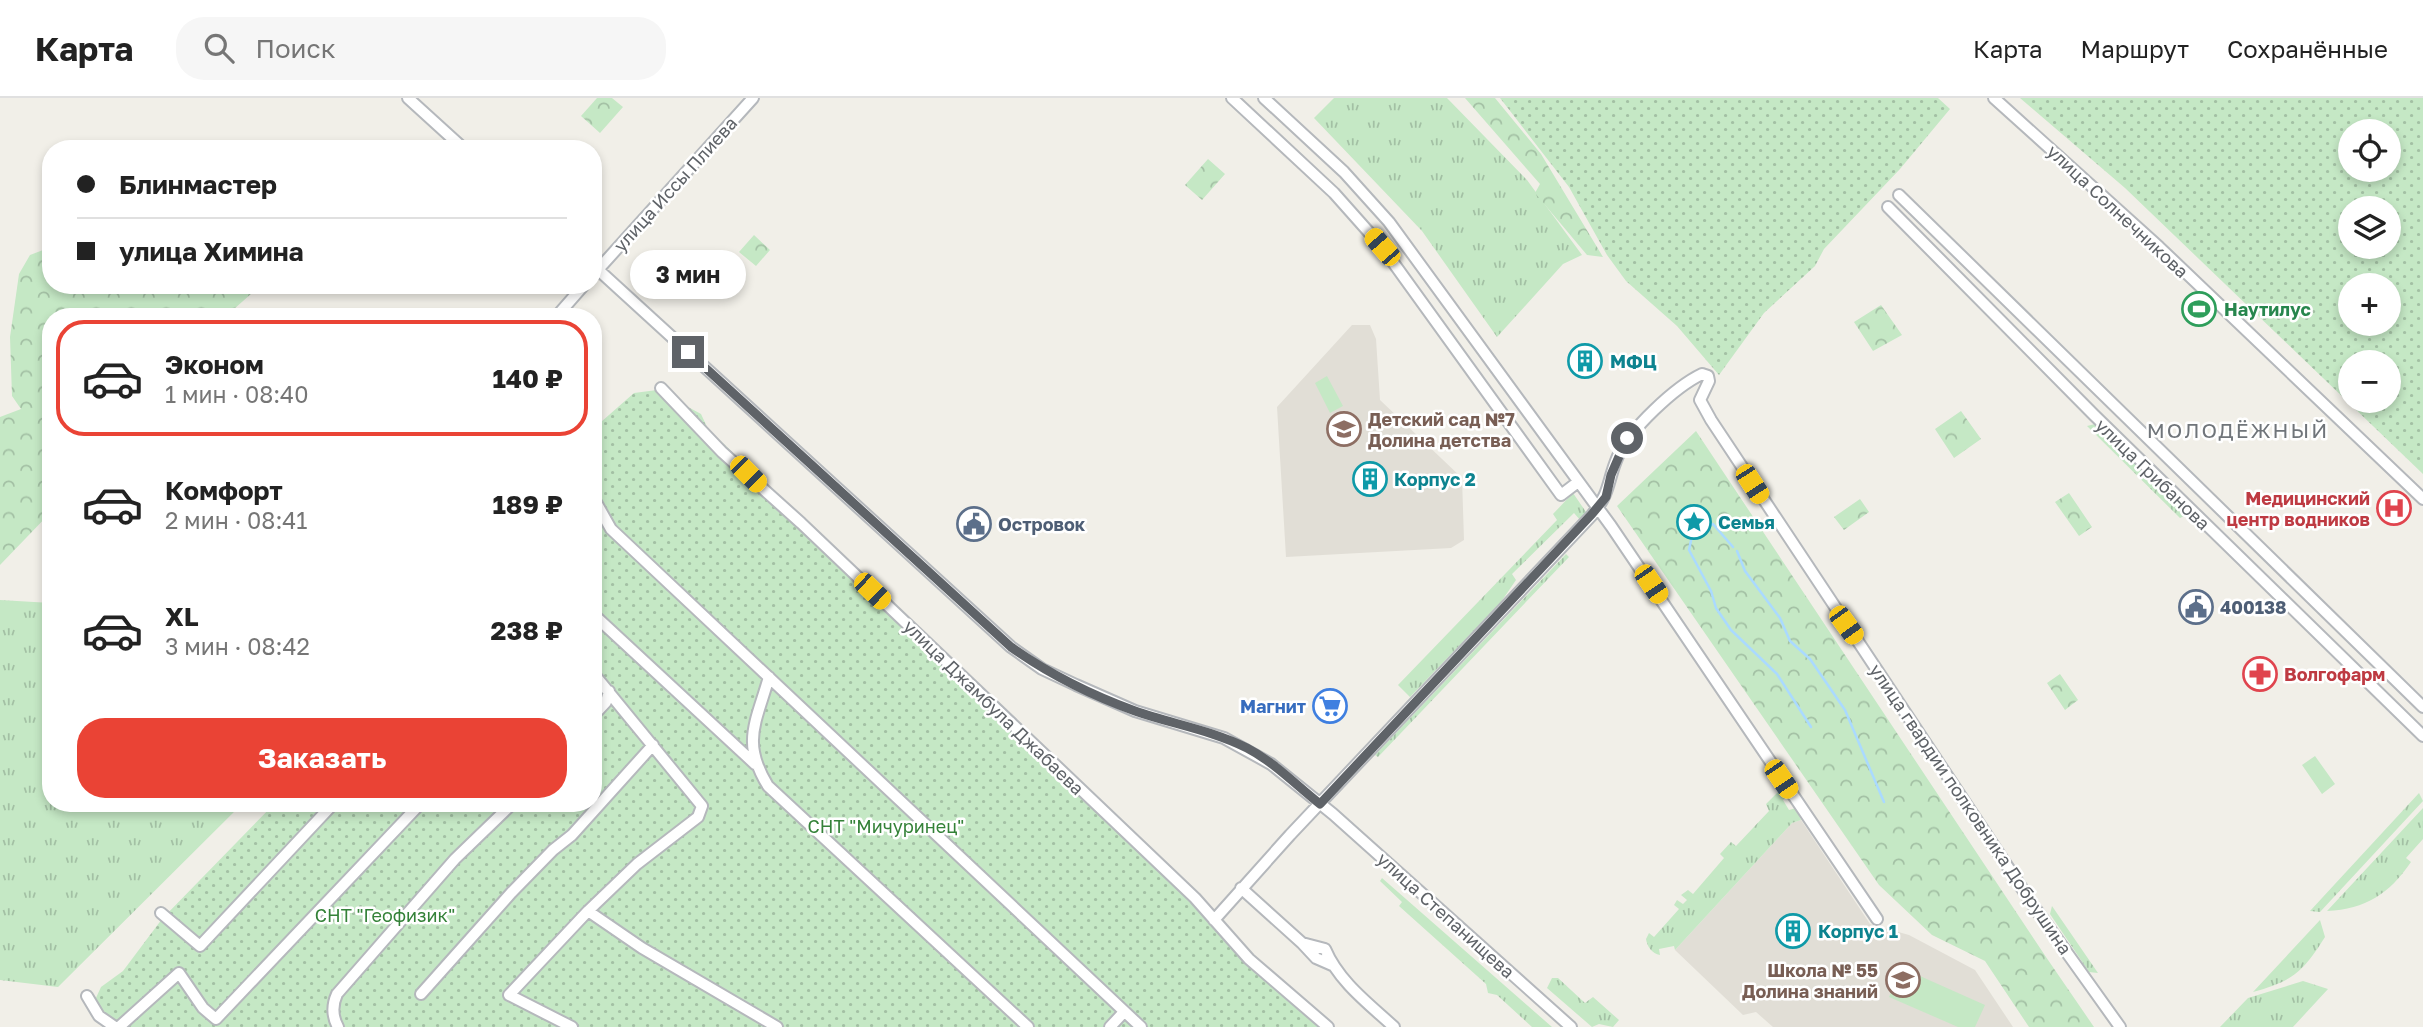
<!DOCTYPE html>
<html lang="ru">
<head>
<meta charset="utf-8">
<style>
  :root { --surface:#fff; --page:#f6f6f6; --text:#222; --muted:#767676; --line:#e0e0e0; --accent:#ea4335 }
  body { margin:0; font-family:"Golos Text",sans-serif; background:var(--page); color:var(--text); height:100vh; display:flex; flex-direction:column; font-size:26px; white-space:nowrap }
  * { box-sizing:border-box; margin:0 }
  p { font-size:23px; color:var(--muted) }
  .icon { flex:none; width:38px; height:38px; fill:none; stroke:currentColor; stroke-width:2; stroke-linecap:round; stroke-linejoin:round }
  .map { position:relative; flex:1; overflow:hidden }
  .drawer { position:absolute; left:42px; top:210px; width:560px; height:504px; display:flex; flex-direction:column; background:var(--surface); border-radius:28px; box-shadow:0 4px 10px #0003 }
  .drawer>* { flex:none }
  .hud { position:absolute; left:42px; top:42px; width:560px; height:154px; border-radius:28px; box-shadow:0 4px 10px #0003; display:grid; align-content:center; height:154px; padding:0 35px; background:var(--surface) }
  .fabs { position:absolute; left:2338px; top:21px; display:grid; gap:14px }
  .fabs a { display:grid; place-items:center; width:63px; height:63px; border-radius:50%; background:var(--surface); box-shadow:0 4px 10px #0003; font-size:35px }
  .end { position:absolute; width:32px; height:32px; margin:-16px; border:9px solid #5f6368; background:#fff; box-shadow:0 0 0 4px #fff }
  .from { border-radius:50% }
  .bubble { position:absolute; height:49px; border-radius:24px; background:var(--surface); box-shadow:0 4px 10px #0003; font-size:23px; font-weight:700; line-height:49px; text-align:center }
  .car { position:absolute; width:21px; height:42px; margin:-21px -10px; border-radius:9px; box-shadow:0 0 5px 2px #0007; background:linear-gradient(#f5c518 24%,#345 0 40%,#f5c518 0 76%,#345 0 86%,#f5c518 0) }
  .hud b { display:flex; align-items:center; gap:24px; height:66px; font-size:26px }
  .hud b+b { border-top:2px solid var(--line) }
  .hud i { width:18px; height:18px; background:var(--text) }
  ul { padding:12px 0 0; list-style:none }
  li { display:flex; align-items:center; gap:21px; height:116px; margin:0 14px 10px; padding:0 21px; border:4px solid transparent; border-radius:28px }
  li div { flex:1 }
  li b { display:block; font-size:26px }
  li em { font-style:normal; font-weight:700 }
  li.current { border-color:var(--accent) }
  li>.icon { width:63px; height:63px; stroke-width:1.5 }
  .primary-button { display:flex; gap:14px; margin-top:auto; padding:14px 35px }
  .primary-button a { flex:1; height:80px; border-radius:28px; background:var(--accent); color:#fff; font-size:28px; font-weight:700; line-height:80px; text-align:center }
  header { display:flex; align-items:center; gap:42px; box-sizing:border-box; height:98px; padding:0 35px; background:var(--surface); border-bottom:2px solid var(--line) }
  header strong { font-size:33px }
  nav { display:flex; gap:38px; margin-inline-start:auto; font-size:24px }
  .search { width:490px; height:63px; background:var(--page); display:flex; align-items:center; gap:18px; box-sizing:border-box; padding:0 24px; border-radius:28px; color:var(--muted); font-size:26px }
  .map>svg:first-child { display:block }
</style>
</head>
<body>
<header>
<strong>Карта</strong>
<div class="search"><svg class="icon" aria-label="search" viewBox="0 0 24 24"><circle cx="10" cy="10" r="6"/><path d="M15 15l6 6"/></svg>Поиск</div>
<nav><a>Карта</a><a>Маршрут</a><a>Сохранённые</a></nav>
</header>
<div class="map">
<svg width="2423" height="929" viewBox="0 0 2423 929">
  <defs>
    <pattern id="grass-tufts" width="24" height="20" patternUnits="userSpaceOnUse" patternTransform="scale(1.75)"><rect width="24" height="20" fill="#c5e8c5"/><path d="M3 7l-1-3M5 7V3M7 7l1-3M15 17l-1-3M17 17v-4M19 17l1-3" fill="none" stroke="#a3c0a4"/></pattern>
    <pattern id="forest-crowns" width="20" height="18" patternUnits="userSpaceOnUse" patternTransform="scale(1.75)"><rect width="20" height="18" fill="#c5e8c5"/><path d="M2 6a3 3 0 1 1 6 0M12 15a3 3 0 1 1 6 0" fill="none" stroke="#a3c0a4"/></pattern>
    <pattern id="garden-dots" width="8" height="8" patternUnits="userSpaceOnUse" patternTransform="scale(1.75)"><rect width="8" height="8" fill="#c5e8c5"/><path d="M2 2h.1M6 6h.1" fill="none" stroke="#a3c0a4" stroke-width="1.8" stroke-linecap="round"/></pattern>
  </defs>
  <rect width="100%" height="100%" fill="#f1efe8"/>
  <path fill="#e1ded6" d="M1352,227H1370L1376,241L1380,302L1462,380L1464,442L1451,450L1286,459L1277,309Z
    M1801,722L1870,826L1909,837L1975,872L2013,929H1773L1756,914L1743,917L1675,852L1792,725Z"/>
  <path fill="url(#grass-tufts)" d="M1334,0H1447L1527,82L1582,157L1563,166L1497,239L1422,133L1314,20Z
    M2095,326L2102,329L2183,408L2184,418L2180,420L2087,328Z
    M1573,395L1586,414L1580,422L1574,415L1512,476L1516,482L1501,504L1410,599L1398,587L1557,422L1553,416Z
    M1566,456L1569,459L1378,659L1375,657Z
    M0,502L51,505V705H243L58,889L0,882Z
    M1781,691L1786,699L1783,702L1789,712L1796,710L1801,722L1792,725L1675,852L1674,848L1659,851L1660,857C1652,856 1647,848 1646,841L1649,835L1654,839L1679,811L1674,807L1677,802L1683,806L1687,802L1681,797L1688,792L1693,796L1724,760L1720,756L1731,744L1736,748L1769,713L1766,706Z
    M2419,695L2423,703L2320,814L2310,813Z
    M2423,710V741L2406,760L2411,764C2389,796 2366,811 2327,813Z
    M1382,780L1552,929H1532L1497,897L1488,895L1486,886L1399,808L1402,804L1380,783Z
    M2052,808L2098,875L2089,874L2050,816Z
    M2320,822L2325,839C2303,874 2293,883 2253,894Z
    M1552,880H1558L1585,905L1593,899L1619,922L1613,929L1599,926L1592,929L1547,890Z
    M2303,883L2328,891L2293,929H2220L2248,900Z"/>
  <path fill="url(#forest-crowns)" d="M597,0H612L623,9L600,35L581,18Z
    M1465,0H1495L1541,56L1603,159L1587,157L1535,95L1540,86Z
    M1208,61L1225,76L1202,102L1185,87Z
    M754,137L770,152L756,168L739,154Z
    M51,149V187H261L225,219H51V414L0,467V319L21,311L12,298L10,239L19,176L30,157Z
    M1881,207L1902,237L1873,253L1854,224Z
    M1961,313L1981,341L1954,360L1935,331Z
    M1696,333L2046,859L2094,929H2029L1985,863L1932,837L1879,787L1617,408Z
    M2069,395L2092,429L2079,438L2055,404Z
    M1860,401L1869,414L1844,432L1834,419Z
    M2060,576L2078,602L2065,612L2047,585Z"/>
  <path fill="url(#garden-dots)" fill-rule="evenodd" d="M1500,0H1938L1950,11L1900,71L1824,151L1815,168L1764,215L1719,277L1677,228L1626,183L1607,157L1569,89Z
    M2020,0H2423V376L2125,90ZM2350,33H2389V72H2350ZM2350,110H2389V149H2350ZM2350,187H2389V226H2350ZM2350,264H2389V303H2350Z
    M657,292L701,316L708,331L1119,720L1251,856L1331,929H119L105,918L95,902L101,889L123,873L162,821L275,705H593V331L634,295Z"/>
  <path fill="#c5e8c5" d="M1327,278L1343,308L1330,315L1315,285Z
    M2315,658L2335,686L2322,696L2302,667Z
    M1902,870L1985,907L1975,929H1958L1889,899Z"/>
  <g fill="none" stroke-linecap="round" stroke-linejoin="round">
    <path stroke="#aadaff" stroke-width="2.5" d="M1733,449L1713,426L1693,433L1689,452L1711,493L1716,510L1731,532L1777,576L1811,629
      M1737,453L1745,473L1780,520L1790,543L1810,561L1845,612L1884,704"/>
    <g stroke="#b5b8bc" stroke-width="14">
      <path id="minor" d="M408,0L464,51
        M1232,0L1334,95L1382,149L1561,397L1578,384
        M1264,0L1344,74L1389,124L1611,428L1877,821
        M1994,0L2159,149L2423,401
        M1899,97L2423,609
        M1888,109L2094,317L2423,638
        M593,167L1011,549L1042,571L1076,587L1135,613L1224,640L1271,666L1333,716L1571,929
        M595,175L753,0
        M556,219L584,187
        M661,290L722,354L801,425L1195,800L1249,861L1328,929
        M593,399L611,431L1141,929
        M593,516L755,666
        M769,579C756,625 741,644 768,688L1028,929
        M593,618L606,604L609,593
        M1241,790L1302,845L1325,851C1339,884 1369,906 1394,929
        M588,813L637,766L698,719L702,708L593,575
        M161,815L200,848L334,705
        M1214,822L1290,737L1592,417C1611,394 1607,383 1618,358C1630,331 1675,289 1702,276L1708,278L1709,283L1700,302L1711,322L2035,810L2120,929
        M1302,845L1316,860L1332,867
        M421,896L511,795L553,752L572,737L653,647
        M87,898L99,918L115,929
        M119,929L179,875L203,910L216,921L421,705
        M338,929C332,918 332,907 337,896L455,761L513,705
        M572,929L509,897L588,813L642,850L777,929
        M1110,929L1124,914"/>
    </g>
    <use href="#minor" stroke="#fff" stroke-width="10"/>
  </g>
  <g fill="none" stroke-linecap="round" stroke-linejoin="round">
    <path stroke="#5f6368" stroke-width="9" d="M688,254L1011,549C1049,576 1091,597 1135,613C1172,626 1211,632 1247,650C1274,664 1296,687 1320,706L1592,416L1606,399L1611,377L1627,340"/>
  </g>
  <defs>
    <g id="stadium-ring" transform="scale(1.75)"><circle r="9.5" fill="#fff" stroke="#2e9e5b" stroke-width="1.5"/><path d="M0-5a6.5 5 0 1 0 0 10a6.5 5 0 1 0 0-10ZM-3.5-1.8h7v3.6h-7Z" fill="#2e9e5b"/></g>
    <g id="building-ring" transform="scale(1.75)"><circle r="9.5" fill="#fff" stroke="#0f9aa8" stroke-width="1.5"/><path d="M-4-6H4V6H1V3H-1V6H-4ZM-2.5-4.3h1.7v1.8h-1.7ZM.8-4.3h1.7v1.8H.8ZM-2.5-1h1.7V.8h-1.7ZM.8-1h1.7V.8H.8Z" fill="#0f9aa8"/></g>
    <g id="school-ring" transform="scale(1.75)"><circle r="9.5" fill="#fff" stroke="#8d6e63" stroke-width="1.5"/><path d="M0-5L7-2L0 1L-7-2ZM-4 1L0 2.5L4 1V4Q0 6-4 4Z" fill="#8d6e63"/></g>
    <g id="hospital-ring" transform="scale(1.75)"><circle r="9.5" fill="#fff" stroke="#e0444e" stroke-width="1.5"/><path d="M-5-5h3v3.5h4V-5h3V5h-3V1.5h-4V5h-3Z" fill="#e0444e"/></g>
    <g id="sight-ring" transform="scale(1.75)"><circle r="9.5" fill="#fff" stroke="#0f9aa8" stroke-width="1.5"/><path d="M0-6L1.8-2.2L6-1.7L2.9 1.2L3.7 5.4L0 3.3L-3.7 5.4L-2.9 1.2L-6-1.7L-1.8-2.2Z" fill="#0f9aa8"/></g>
    <g id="civic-ring" transform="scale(1.75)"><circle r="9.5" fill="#fff" stroke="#5c6f8a" stroke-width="1.5"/><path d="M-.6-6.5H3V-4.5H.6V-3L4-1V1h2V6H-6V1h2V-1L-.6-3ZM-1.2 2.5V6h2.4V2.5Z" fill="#5c6f8a"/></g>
    <g id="pharmacy-ring" transform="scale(1.75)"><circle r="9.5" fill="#fff" stroke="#e0444e" stroke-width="1.5"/><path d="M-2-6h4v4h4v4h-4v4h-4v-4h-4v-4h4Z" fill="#e0444e"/></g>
    <g id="supermarket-ring" transform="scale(1.75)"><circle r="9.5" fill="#fff" stroke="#3f7fe0" stroke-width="1.5"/><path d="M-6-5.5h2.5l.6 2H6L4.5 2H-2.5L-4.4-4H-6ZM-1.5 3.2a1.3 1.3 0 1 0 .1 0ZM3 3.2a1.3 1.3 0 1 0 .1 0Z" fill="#3f7fe0"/></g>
  </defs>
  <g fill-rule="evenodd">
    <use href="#stadium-ring" x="2199" y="211"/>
    <use href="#building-ring" x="1585" y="263"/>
    <use href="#school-ring" x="1344" y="331"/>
    <use href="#building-ring" x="1370" y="381"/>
    <use href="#hospital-ring" x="2394" y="410"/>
    <use href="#sight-ring" x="1694" y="424"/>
    <use href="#civic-ring" x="974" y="426"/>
    <use href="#civic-ring" x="2196" y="509"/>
    <use href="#pharmacy-ring" x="2260" y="576"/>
    <use href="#supermarket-ring" x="1330" y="608"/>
    <use href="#building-ring" x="1793" y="833"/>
    <use href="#school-ring" x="1903" y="882"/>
  </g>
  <g text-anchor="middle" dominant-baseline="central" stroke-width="5" stroke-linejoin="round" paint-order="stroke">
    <g font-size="18" fill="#5f6368" stroke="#fff">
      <text transform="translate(675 86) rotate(-48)">улица Иссы Плиева</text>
      <text transform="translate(2118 113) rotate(43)">улица Солнечникова</text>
      <text transform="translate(2153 376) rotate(44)">улица Грибанова</text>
      <text transform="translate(994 609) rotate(44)">улица Джамбула Джабаева</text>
      <text transform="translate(1971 711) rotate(56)">улица гвардии полковника Добрушина</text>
      <text transform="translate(1446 817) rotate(42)">улица Степанищева</text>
    </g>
    <g font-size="18" font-weight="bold" fill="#27864d" stroke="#fff" text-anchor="start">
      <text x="2224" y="211">Наутилус</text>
    </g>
    <g font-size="18" font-weight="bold" fill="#0d838f" stroke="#fff" text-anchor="start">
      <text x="1610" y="263">МФЦ</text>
      <text x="1394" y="381">Корпус 2</text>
      <text x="1718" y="424">Семья</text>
      <text x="1818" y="833">Корпус 1</text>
    </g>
    <g font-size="18" font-weight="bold" fill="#785e54" stroke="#fff" text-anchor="start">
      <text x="1368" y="321">Детский сад №7<tspan x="1368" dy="21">Долина детства</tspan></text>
      <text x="1878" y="872" text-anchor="end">Школа № 55<tspan x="1878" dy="21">Долина знаний</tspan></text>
    </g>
    <g font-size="18" font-weight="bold" fill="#be3a42" stroke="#fff" text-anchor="end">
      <text x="2370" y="400">Медицинский<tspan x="2370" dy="21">центр водников</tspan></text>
      <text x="2284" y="576" text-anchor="start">Волгофарм</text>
    </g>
    <g font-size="18" font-weight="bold" fill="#4e5e75" stroke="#fff" text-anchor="start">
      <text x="998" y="426">Островок</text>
      <text x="2220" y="509">400138</text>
    </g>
    <g font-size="18" font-weight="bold" fill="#366cbe" stroke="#fff" text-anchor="end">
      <text x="1306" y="608">Магнит</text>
    </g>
    <g font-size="18" fill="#348238" stroke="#fff">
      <text x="886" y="728">СНТ "Мичуринец"</text>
      <text x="385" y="817">СНТ "Геофизик"</text>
    </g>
    <g font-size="21" letter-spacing="2" fill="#70757a" stroke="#fff">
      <text x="2238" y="332">МОЛОДЁЖНЫЙ</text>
    </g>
  </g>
</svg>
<div class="fabs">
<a><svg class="icon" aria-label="locate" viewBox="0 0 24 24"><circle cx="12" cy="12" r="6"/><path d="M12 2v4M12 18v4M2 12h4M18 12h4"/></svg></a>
<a><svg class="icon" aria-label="layers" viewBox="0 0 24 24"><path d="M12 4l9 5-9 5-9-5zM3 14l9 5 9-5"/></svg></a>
<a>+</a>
<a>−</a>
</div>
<i class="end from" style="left:1627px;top:340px"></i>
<i class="end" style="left:688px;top:254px"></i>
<div class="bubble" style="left:630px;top:152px;width:116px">3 мин</div>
<i class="car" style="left:1382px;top:149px;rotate:319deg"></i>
<i class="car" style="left:748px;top:376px;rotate:135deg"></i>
<i class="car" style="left:1752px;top:386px;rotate:147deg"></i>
<i class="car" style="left:1651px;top:486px;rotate:146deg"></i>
<i class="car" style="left:872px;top:493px;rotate:134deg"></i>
<i class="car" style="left:1846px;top:527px;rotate:144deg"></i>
<i class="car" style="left:1781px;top:681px;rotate:146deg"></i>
<div class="hud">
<b><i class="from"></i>Блинмастер</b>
<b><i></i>улица Химина</b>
</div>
<section class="drawer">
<ul>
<li class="current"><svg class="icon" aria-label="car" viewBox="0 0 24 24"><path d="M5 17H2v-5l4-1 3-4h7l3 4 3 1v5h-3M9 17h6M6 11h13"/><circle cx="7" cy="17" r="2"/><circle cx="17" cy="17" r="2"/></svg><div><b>Эконом</b><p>1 мин · 08:40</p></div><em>140 ₽</em></li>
<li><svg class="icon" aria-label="car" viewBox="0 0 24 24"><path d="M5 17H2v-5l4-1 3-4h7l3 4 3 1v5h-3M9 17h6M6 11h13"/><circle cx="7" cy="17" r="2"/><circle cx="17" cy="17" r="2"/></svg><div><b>Комфорт</b><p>2 мин · 08:41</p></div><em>189 ₽</em></li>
<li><svg class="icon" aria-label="car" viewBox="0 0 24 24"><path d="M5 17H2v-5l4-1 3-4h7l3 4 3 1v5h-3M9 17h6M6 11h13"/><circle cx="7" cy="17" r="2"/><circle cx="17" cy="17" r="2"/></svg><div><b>XL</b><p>3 мин · 08:42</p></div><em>238 ₽</em></li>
</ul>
<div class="primary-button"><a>Заказать</a></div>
</section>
</div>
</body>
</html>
